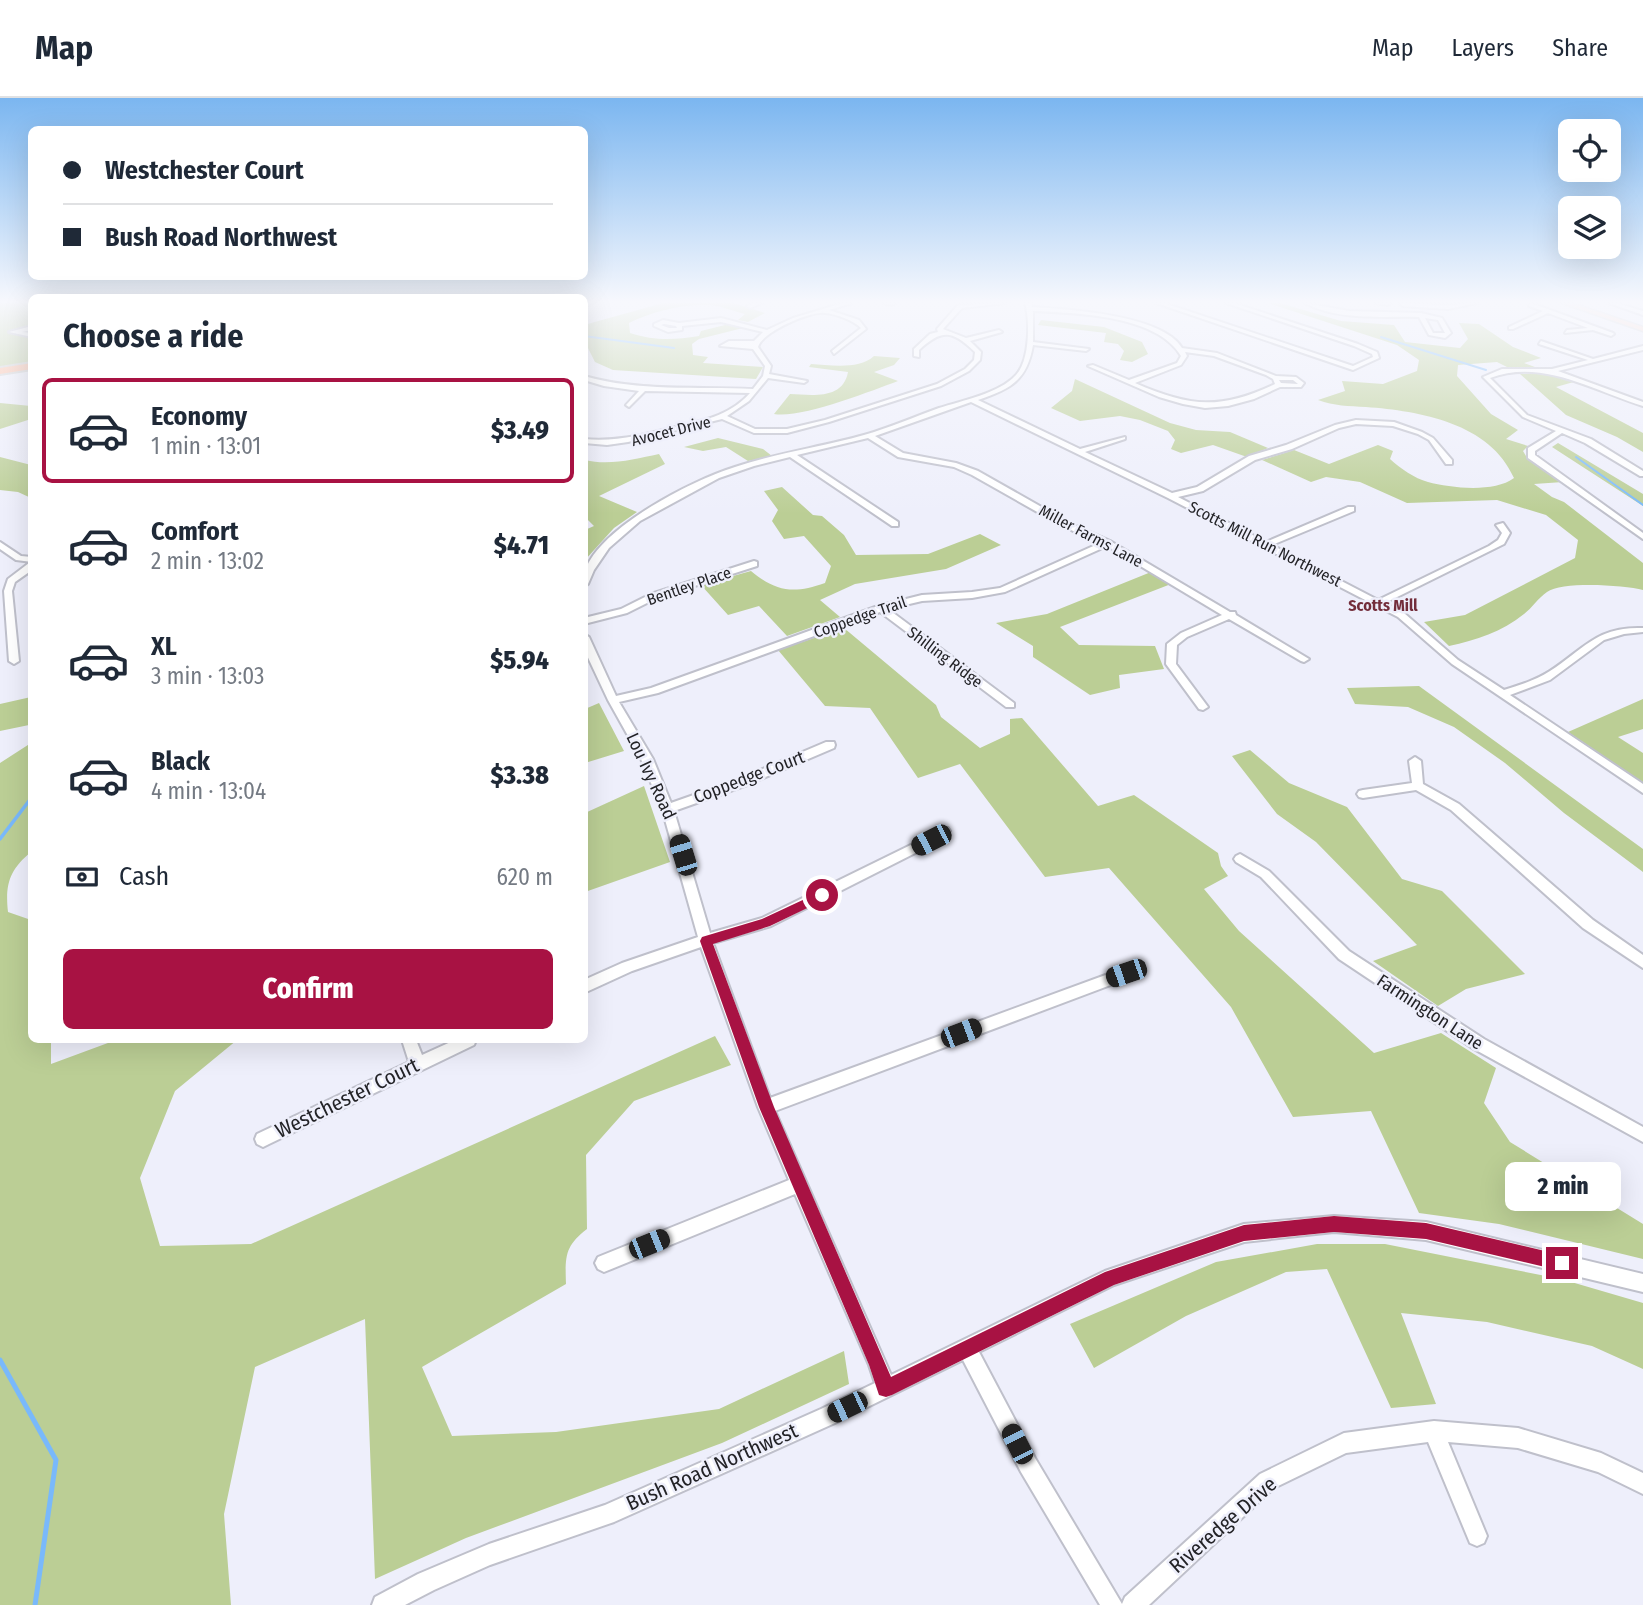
<!DOCTYPE html>
<html lang="en">
<head>
<meta charset="utf-8">
<style>
  :root { --surface:#fff; --page:#f6f6f7; --text:#1f2937; --muted:#747a83; --line:#e0e1e3; --accent:#a81243 }
  body { margin:0; font-family:"Fira Sans Condensed",sans-serif; background:var(--page); color:var(--text); height:100vh; display:flex; flex-direction:column; font-size:26px; white-space:nowrap }
  * { box-sizing:border-box; margin:0 }
  p { font-size:23px; color:var(--muted) }
  .icon { flex:none; width:38px; height:38px; fill:none; stroke:currentColor; stroke-width:2; stroke-linecap:round; stroke-linejoin:round }
  .map { position:relative; flex:1; overflow:hidden }
  .side { position:absolute; left:28px; top:196px; width:560px; height:749px; display:flex; flex-direction:column; background:var(--surface); border-radius:10px; box-shadow:0 7px 28px #0002 }
  .side>* { flex:none }
  .hud { position:absolute; left:28px; top:28px; width:560px; height:154px; border-radius:10px; box-shadow:0 7px 28px #0002; display:grid; align-content:center; height:154px; padding:0 35px; background:var(--surface) }
  .controls { position:absolute; left:1558px; top:21px; display:grid; gap:14px }
  .controls a { display:grid; place-items:center; width:63px; height:63px; border-radius:10px; background:var(--surface); box-shadow:0 7px 28px #0002; font-size:35px }
  .end { position:absolute; width:32px; height:32px; margin:-16px; border:9px solid #a81243; background:#fff; box-shadow:0 0 0 4px #fff }
  .from { border-radius:50% }
  .bubble { position:absolute; height:49px; border-radius:10px; background:var(--surface); box-shadow:0 7px 28px #0002; font-size:23px; font-weight:800; line-height:49px; text-align:center }
  .car { position:absolute; width:21px; height:42px; margin:-21px -10px; border-radius:9px; box-shadow:0 0 5px 2px #0007; background:linear-gradient(#222 24%,#8ab4d8 0 40%,#222 0 76%,#8ab4d8 0 86%,#222 0) }
  .hud b { display:flex; align-items:center; gap:24px; height:66px; font-size:26px }
  .hud b+b { border-top:2px solid var(--line) }
  .hud i { width:18px; height:18px; background:var(--text) }
  ul { padding:0; list-style:none }
  li { display:flex; align-items:center; gap:21px; height:105px; margin:0 14px 10px; padding:0 21px; border:4px solid transparent; border-radius:10px }
  li div { flex:1 }
  li b { display:block; font-size:26px }
  li em { font-style:normal; font-weight:800 }
  li.current { border-color:var(--accent) }
  li>.icon { width:63px; height:63px; stroke-width:1.5 }
  h2 { padding:0 35px; font-size:32px; line-height:84px }
  .pay { display:flex; align-items:center; gap:18px; height:77px; padding:0 35px; font-size:26px }
  .pay p { margin-inline-start:auto }
  .primary-button { display:flex; gap:14px; margin-top:auto; padding:14px 35px }
  .primary-button a { flex:1; height:80px; border-radius:10px; background:var(--accent); color:#fff; font-size:28px; font-weight:800; line-height:80px; text-align:center }
  header { display:flex; align-items:center; gap:42px; box-sizing:border-box; height:98px; padding:0 35px; background:var(--surface); border-bottom:2px solid var(--line) }
  header strong { font-size:33px }
  nav { display:flex; gap:38px; margin-inline-start:auto; font-size:24px }
  .map>svg:first-child { display:block }
</style>
</head>
<body>
<header>
<strong>Map</strong>
<nav><a>Map</a><a>Layers</a><a>Share</a></nav>
</header>
<div class="map">
<svg width="1643" height="1507" viewBox="0 0 1643 1507">
  <rect width="100%" height="100%" fill="#eeeffb"/>
  <path fill="#bbce95" d="M0,205H31V267L0,272Z
    M663,205H734L765,215L748,224L738,222L745,216C732,213 720,207 707,207C682,206 650,214 629,225L630,235C655,243 674,242 699,238L701,233L733,225L747,229L699,241L692,246L693,257L708,259L703,265L763,269L756,281L613,272L595,264L588,250L585,249L584,227Z
    M1268,205H1280L1341,223L1394,227L1405,244L1460,250L1468,241L1459,225L1479,226L1513,249L1541,260L1524,265L1543,272L1511,271L1497,264L1458,267L1457,278L1491,316L1518,332L1506,341L1528,348L1523,353L1526,358L1563,384L1534,386L1552,399L1564,404L1643,465V492C1624,487 1562,483 1547,494C1538,500 1532,510 1524,516C1502,534 1476,542 1449,548L1424,524L1465,517L1575,460L1578,442L1546,417L1497,402L1407,405L1360,384L1326,379L1311,384L1262,362L1294,352L1329,366L1378,347L1393,353L1390,361C1401,371 1414,380 1428,384C1451,390 1494,395 1514,380C1490,325 1420,313 1366,309C1349,308 1334,308 1318,302L1345,293L1342,283L1383,286L1417,273L1419,262L1397,247Z
    M1041,222L1104,229L1142,244L1148,256L1132,264L1120,262L1124,253L1118,246L1104,244L1106,235L1038,227Z
    M874,258L900,260L894,267L874,274L898,283C871,293 800,321 774,316L790,296C812,297 843,302 848,274L809,269L811,266C830,267 859,272 874,258Z
    M1520,276H1553L1577,283L1556,289L1643,335V354L1617,339L1566,317Z
    M1075,281L1170,325L1196,332L1230,334L1268,350L1247,359L1213,347L1181,355L1171,351L1175,342L1168,333L1140,322L1120,318L1080,323L1051,310L1072,293Z
    M0,305L31,308V321L0,331Z
    M718,340L763,351L772,358L748,363L726,349L703,353L684,349Z
    M1558,345L1643,396V408L1552,349Z
    M659,356L665,366L599,398L637,414L614,430L585,462V432L594,428L585,419V362C609,368 635,361 659,356Z
    M0,359L31,367V400L18,394L0,392Z
    M782,389L813,417L822,418L844,437L856,457L928,456L980,436L1001,447L946,471L855,486L820,502L840,519L787,538L759,508L728,517L701,487L751,473C776,494 794,496 825,485L831,468L804,438L784,441L772,423L778,412L764,393Z
    M1151,474L1171,486L1060,529L1079,547L1155,548L1164,571L1119,577L1120,590L1090,597L1033,559V548L996,525L1047,516Z
    M844,530L936,607L941,619L980,650L1010,636V621L1022,620L1098,708L1134,697L1218,755L1221,768L1228,778L1204,791L1239,833L1374,955L1441,935L1496,970L1484,1005L1510,1044L1643,1126V1161L1499,1126L1419,1115L1371,1013L1293,1019L1231,909L1109,770L1045,779L960,666L918,680L870,610L825,608L778,552Z
    M1419,588L1643,751V774L1564,715L1505,665L1454,629L1408,609L1355,606L1347,590Z
    M31,599V630L29,627L0,633V606Z
    M1643,601V631L1618,639L1643,655V685L1568,634Z
    M599,605L624,653L585,665V611Z
    M31,645V754C9,772 5,787 8,814L31,822L32,942H51V966L116,942H237L175,993L140,1080L160,1148L251,1146L715,938L731,967L634,1003L586,1057L587,1131C565,1148 565,1158 566,1186L422,1269L452,1338L556,1334L719,1311L844,1253L849,1286L722,1345L466,1440L375,1481L365,1221L255,1269L224,1416L231,1507H0V665Z
    M1250,652L1289,685L1347,709L1402,781L1442,793L1525,876L1466,891L1438,908L1373,863L1417,847L1316,744L1277,716L1232,658Z
    M644,688L670,764L585,794V715Z
    M1317,1146H1385L1561,1181L1643,1205V1271L1592,1248L1487,1224L1401,1215L1436,1306L1391,1310L1327,1171L1286,1174L1186,1218L1094,1270L1070,1226L1216,1164Z"/>
  <g fill="none" stroke-linecap="round" stroke-linejoin="round">
    <path stroke="#79b9fb" stroke-width="2" d="M584,238L674,250
      M1381,239L1486,272
      M1576,359L1643,407"/>
    <path stroke="#79b9fb" stroke-width="3.5" d="M0,741L32,699"/>
    <path stroke="#79b9fb" stroke-width="5" d="M0,1262L56,1362L35,1507"/>
    <g stroke="#bfc0cb" stroke-width="4">
      <path id="minor" d="M754,205H762L750,210L747,208Z
        M843,205H852L829,212L859,222L866,231L834,256L832,253L861,230C853,222 836,216 825,215C810,213 762,234 758,249L771,268L769,276L807,283L804,285L768,280L749,303L727,318L755,331H787L825,322L937,286L965,271L974,262L975,254C952,232 942,231 919,252V259L914,258V251L930,236L938,234L937,231L958,207L1005,205L962,210L943,231L966,240L999,232L1002,234L970,243L981,254L980,262L969,273L941,288L829,324L787,335H754L722,321L628,344L607,347L584,345V341C615,344 642,337 671,330C700,323 729,319 750,295L645,293L629,309L626,307L639,293L604,288L584,282V278C640,294 695,288 753,291L763,278L765,268L753,251L720,248L729,243H754L763,234L721,224L682,228V232L668,234L654,228V226L663,222L679,225L721,220L767,232L793,220ZM664,226L676,228L677,230H669L661,227Z
        M883,205H895L892,207Z
        M1025,205H1031L1032,209C1068,211 1163,217 1182,250L1217,255L1276,278L1296,279L1304,285L1301,289H1280L1254,301L1228,308L1205,310L1183,306L1159,299L1088,268L1093,267L1129,282L1177,265L1181,258C1157,217 1076,215 1033,213V244L1089,251L1086,253L1033,247C1027,283 1010,291 978,302L1080,351L1125,339V341L1085,354L1172,395L1197,389L1249,358L1286,347L1335,327L1356,322L1394,324L1422,334L1433,340L1452,362V366H1446L1429,342L1418,336L1393,328L1356,326L1339,330L1292,351L1255,362L1203,393L1178,399L1266,444L1348,409H1354V413L1272,447L1378,502L1489,448L1498,442L1502,435L1496,427L1503,425L1510,435L1504,446L1385,505L1404,515L1458,562L1504,592C1520,587 1536,582 1550,573C1584,551 1597,528 1643,530V534L1624,536L1604,542L1550,582L1510,597L1643,686V695L1452,566L1398,519L1168,400L971,304L875,338L903,355L956,365L978,373L1068,424L1110,443L1230,514H1235L1236,517L1309,561L1304,564L1301,563L1229,521L1187,539L1177,547L1176,566L1208,609L1203,612L1199,611L1166,566L1167,546L1181,535L1222,517L1107,448L1005,494L972,500L922,503L888,511L1014,605V609H1006L880,514L658,595L619,604L653,661L671,705L739,681L826,644H834L835,647L834,650L747,687L674,713L710,835L762,820L927,739L940,730H948L950,733L935,745L771,828L713,845L770,1000L1122,871L1127,869L1132,871L1134,875L1132,879L775,1013L891,1277L1105,1173L1244,1126L1334,1118L1426,1124L1643,1176V1194L1426,1142L1334,1134L1244,1144L1114,1187L979,1254L1035,1360L1122,1506L1125,1499L1260,1376L1344,1335L1434,1323L1518,1330L1601,1355L1643,1375V1396L1598,1374L1518,1350L1448,1344L1487,1438L1484,1445L1477,1448L1470,1445L1428,1344L1346,1355L1274,1390L1149,1507H1100L1021,1374L963,1262L835,1325L614,1424L490,1467L434,1492L405,1507H372L375,1499L418,1476L489,1446L605,1407L821,1311L875,1285L869,1267L795,1096L604,1174L598,1171L595,1165L598,1159L789,1082L758,1009L701,849L632,873L584,895V882L622,865L698,839L662,711L641,661L608,602L584,551V536L589,539L616,598L651,590L878,508L922,497L972,494L1000,490L1100,445L1062,428L972,377L954,369L898,359L868,340L797,357L898,424V428H892L790,359L754,368L719,380L640,423L609,450L594,472L588,486L584,489C584,484 584,477 585,473C600,429 693,382 735,369C777,355 821,349 864,337C889,330 914,319 939,310C961,303 1000,295 1016,277C1030,262 1030,223 1025,205ZM1185,254L1214,258L1266,277L1273,281L1275,286C1220,312 1190,309 1135,285L1181,267L1187,258ZM1279,282H1293L1298,286L1281,285Z
        M1156,205H1164L1353,268L1373,259L1372,256L1354,248L1226,205H1234L1358,246L1377,254L1379,260L1353,272Z
        M1305,205L1349,213L1421,215L1442,220L1451,235L1445,240L1429,237L1419,219C1383,218 1338,223 1305,205ZM1425,220L1438,222L1445,235H1433Z
        M1376,205H1391L1388,207Z
        M1400,205L1448,207L1477,205L1448,211L1402,208Z
        M1531,205L1613,235L1614,236L1611,238L1593,232L1565,235L1567,232L1588,230L1548,215L1513,231H1509V229L1543,213L1529,208Z
        M1609,205H1617L1643,213V217Z
        M32,228V232L22,234L32,235V239L9,234Z
        M1541,243L1593,261L1643,248V252L1558,273L1643,304V308C1594,293 1542,260 1490,280L1527,317L1591,341L1643,373V378H1640L1585,345L1562,335L1535,353V357L1643,435V441L1528,360V350L1556,333L1523,319L1483,279L1502,271H1552L1588,262L1539,246Z
        M0,444L21,458L32,459V464L16,462L0,451Z
        M754,463L757,464V468L657,500L627,515L584,526V520L621,511L651,496Z
        M29,465H32V472L15,484L12,493L19,563L14,566L9,563L4,493L8,481Z
        M1415,659L1421,663L1423,686L1459,706L1593,822L1643,857V870L1583,830L1451,712L1416,692L1363,700L1359,699L1357,696L1359,693L1363,692L1412,685L1409,663Z
        M1240,756L1269,773L1349,853L1484,941L1643,1029V1044L1474,951L1339,861L1261,779L1236,764L1234,761L1236,758Z
        M402,942H416L422,957L455,942H476L474,947L269,1046L263,1049L257,1046L255,1041L257,1036L409,964Z"/>
    </g>
    <g stroke="#cfcfcf" stroke-width="3">
      <path id="major" d="M1562,205H1572L1643,229V233Z"/>
    </g>
    <g stroke="#cfcfcf" stroke-width="4">
      <path id="highway" d="M32,265V271L0,276V270Z"/>
    </g>
    <use href="#minor" fill="#fff" fill-rule="evenodd"/>
    <use href="#major" fill="#ffd3c0" fill-rule="evenodd"/>
    <use href="#highway" fill="#ffb696" fill-rule="evenodd"/>
  </g>
  <linearGradient id="sky" x2="0" y2="1"><stop stop-color="#7bb6f0"/><stop offset="0.49" stop-color="#f7f8fd"/><stop offset="1" stop-color="#f7f8fd" stop-opacity="0"/></linearGradient>
  <rect width="1643" height="416" fill="url(#sky)"/>
  <path fill="#a81243" d="M822,793L828,797L826,801L770,828L713,846L774,1009L891,1279L1105,1174L1244,1127L1334,1118L1426,1125L1562,1157L1568,1159L1570,1165L1568,1170L1562,1173L1426,1141L1334,1134L1244,1143L1114,1187L892,1297L886,1299L879,1297L869,1267L759,1009L700,843L702,839L762,821Z"/>
  <g text-anchor="middle" dominant-baseline="central" stroke-width="5" stroke-linejoin="round" paint-order="stroke">
    <g font-size="16" fill="#232327" stroke="#eeeffb">
      <text transform="translate(671 333) rotate(-14)">Avocet Drive</text>
      <text transform="translate(1091 438) rotate(28)">Miller Farms Lane</text>
      <text transform="translate(1265 446) rotate(27)">Scotts Mill Run Northwest</text>
      <text transform="translate(689 488) rotate(-19)">Bentley Place</text>
      <text transform="translate(860 519) rotate(-19)">Coppedge Trail</text>
      <text transform="translate(945 559) rotate(37)">Shilling Ridge</text>
    </g>
    <g font-size="16" font-weight="bold" fill="#732d3b" stroke="#eeeffb">
      <text x="1383" y="507">Scotts Mill</text>
    </g>
    <g font-size="18" fill="#232327" stroke="#eeeffb">
      <text transform="translate(651 678) rotate(65)">Lou Ivy Road</text>
      <text transform="translate(749 679) rotate(-21)">Coppedge Court</text>
      <text transform="translate(1430 914) rotate(33)">Farmington Lane</text>
    </g>
    <g font-size="21" fill="#232327" stroke="#eeeffb">
      <text transform="translate(347 1000) rotate(-26)">Westchester Court</text>
      <text transform="translate(712 1369) rotate(-24)">Bush Road Northwest</text>
      <text transform="translate(1223 1427) rotate(-41)">Riveredge Drive</text>
    </g>
  </g>
</svg>
<div class="controls">
<a><svg class="icon" aria-label="locate" viewBox="0 0 24 24"><circle cx="12" cy="12" r="6"/><path d="M12 2v4M12 18v4M2 12h4M18 12h4"/></svg></a>
<a><svg class="icon" aria-label="layers" viewBox="0 0 24 24"><path d="M12 4l9 5-9 5-9-5zM3 14l9 5 9-5"/></svg></a>
</div>
<i class="end from" style="left:822px;top:797px"></i>
<i class="end" style="left:1562px;top:1165px"></i>
<div class="bubble" style="left:1505px;top:1064px;width:116px">2 min</div>
<i class="car" style="left:931px;top:742px;rotate:243deg"></i>
<i class="car" style="left:683px;top:757px;rotate:343deg"></i>
<i class="car" style="left:1126px;top:875px;rotate:251deg"></i>
<i class="car" style="left:961px;top:935px;rotate:69deg"></i>
<i class="car" style="left:649px;top:1146px;rotate:68deg"></i>
<i class="car" style="left:847px;top:1309px;rotate:244deg"></i>
<i class="car" style="left:1017px;top:1346px;rotate:333deg"></i>
<div class="hud">
<b><i class="from"></i>Westchester Court</b>
<b><i></i>Bush Road Northwest</b>
</div>
<section class="side">
<h2>Choose a ride</h2>
<ul>
<li class="current"><svg class="icon" aria-label="car" viewBox="0 0 24 24"><path d="M5 17H2v-5l4-1 3-4h7l3 4 3 1v5h-3M9 17h6M6 11h13"/><circle cx="7" cy="17" r="2"/><circle cx="17" cy="17" r="2"/></svg><div><b>Economy</b><p>1 min · 13:01</p></div><em>$3.49</em></li>
<li><svg class="icon" aria-label="car" viewBox="0 0 24 24"><path d="M5 17H2v-5l4-1 3-4h7l3 4 3 1v5h-3M9 17h6M6 11h13"/><circle cx="7" cy="17" r="2"/><circle cx="17" cy="17" r="2"/></svg><div><b>Comfort</b><p>2 min · 13:02</p></div><em>$4.71</em></li>
<li><svg class="icon" aria-label="car" viewBox="0 0 24 24"><path d="M5 17H2v-5l4-1 3-4h7l3 4 3 1v5h-3M9 17h6M6 11h13"/><circle cx="7" cy="17" r="2"/><circle cx="17" cy="17" r="2"/></svg><div><b>XL</b><p>3 min · 13:03</p></div><em>$5.94</em></li>
<li><svg class="icon" aria-label="car" viewBox="0 0 24 24"><path d="M5 17H2v-5l4-1 3-4h7l3 4 3 1v5h-3M9 17h6M6 11h13"/><circle cx="7" cy="17" r="2"/><circle cx="17" cy="17" r="2"/></svg><div><b>Black</b><p>4 min · 13:04</p></div><em>$3.38</em></li>
</ul>
<div class="pay"><svg class="icon" aria-label="cash" viewBox="0 0 24 24"><path d="M3 7h18v10H3z"/><circle cx="12" cy="12" r="2"/></svg>Cash<p>620 m</p></div>
<div class="primary-button"><a>Confirm</a></div>
</section>
</div>
</body>
</html>
